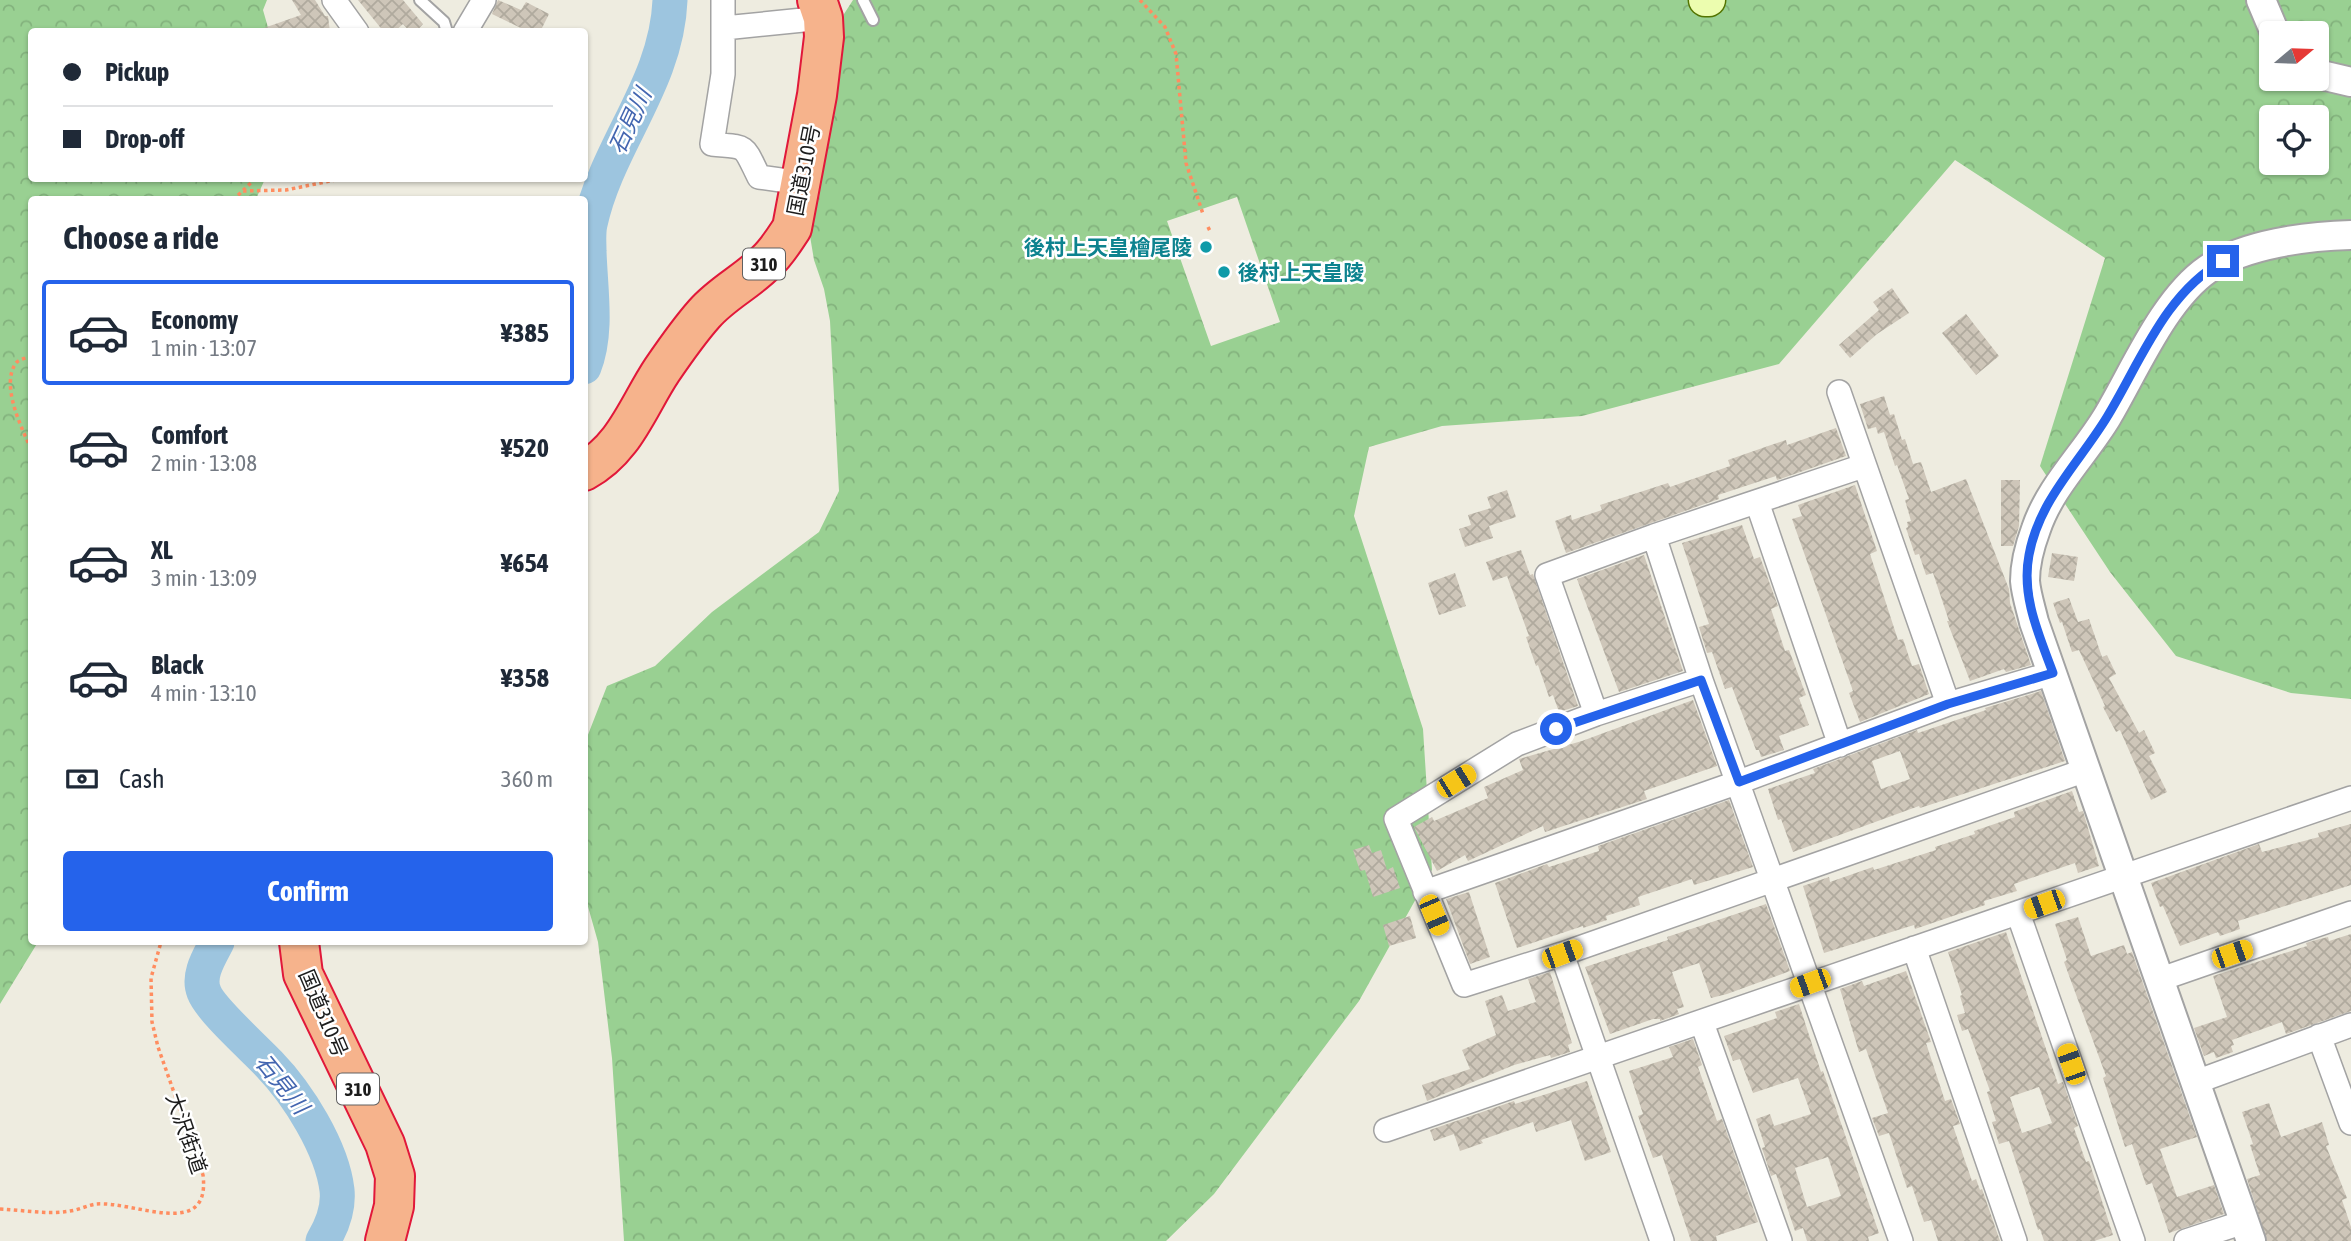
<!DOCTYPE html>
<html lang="en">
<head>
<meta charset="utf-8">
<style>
  :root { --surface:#fff; --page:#f6f6f7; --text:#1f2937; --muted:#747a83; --line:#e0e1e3; --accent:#2563eb }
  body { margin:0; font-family:"Asap Condensed","Noto Sans JP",sans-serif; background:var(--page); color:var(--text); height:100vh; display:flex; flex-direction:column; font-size:26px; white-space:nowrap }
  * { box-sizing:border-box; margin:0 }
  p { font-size:23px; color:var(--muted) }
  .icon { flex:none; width:38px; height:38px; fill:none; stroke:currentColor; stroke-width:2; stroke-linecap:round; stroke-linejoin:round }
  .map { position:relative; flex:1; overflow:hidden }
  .side { position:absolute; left:28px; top:196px; width:560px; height:749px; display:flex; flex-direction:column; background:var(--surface); border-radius:7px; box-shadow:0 2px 5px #0004 }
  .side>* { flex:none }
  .guide { position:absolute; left:28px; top:28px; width:560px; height:154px; border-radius:7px; box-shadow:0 2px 5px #0004; display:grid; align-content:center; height:154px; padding:0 35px; background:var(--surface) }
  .needle { width:46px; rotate:71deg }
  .controls { position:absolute; left:2259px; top:21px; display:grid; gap:14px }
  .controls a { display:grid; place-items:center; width:70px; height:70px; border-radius:7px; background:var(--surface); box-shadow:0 2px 5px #0004; font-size:35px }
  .end { position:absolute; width:32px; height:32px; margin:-16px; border:9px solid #2563eb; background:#fff; box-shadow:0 0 0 4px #fff }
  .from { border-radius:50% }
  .car { position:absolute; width:21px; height:42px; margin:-21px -10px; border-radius:9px; box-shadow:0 0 5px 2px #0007; background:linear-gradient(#f5c518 24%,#345 0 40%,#f5c518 0 76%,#345 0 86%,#f5c518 0) }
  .guide b { display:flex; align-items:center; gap:24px; height:66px; font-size:26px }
  .guide b+b { border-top:2px solid var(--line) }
  .guide i { width:18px; height:18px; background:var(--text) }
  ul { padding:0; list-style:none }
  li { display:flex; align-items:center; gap:21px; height:105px; margin:0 14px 10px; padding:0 21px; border:4px solid transparent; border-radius:7px }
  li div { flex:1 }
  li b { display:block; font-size:26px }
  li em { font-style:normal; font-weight:700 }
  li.active { border-color:var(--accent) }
  li>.icon { width:63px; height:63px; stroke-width:1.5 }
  h2 { padding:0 35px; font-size:32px; line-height:84px }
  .pay { display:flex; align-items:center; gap:18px; height:77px; padding:0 35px; font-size:26px }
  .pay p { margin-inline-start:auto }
  .action { display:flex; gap:14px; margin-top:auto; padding:14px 35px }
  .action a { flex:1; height:80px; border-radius:7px; background:var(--accent); color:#fff; font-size:28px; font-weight:700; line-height:80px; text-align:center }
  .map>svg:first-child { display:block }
</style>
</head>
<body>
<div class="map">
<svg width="2351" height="1241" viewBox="0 0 2351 1241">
  <defs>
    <pattern id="forest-crowns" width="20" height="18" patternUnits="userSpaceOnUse" patternTransform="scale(1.75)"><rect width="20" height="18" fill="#99d092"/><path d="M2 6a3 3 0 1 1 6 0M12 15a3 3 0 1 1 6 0" fill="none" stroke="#83b27d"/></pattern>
    <pattern id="building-cross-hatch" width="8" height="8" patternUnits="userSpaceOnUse" patternTransform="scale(1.75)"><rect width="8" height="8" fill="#cec6b9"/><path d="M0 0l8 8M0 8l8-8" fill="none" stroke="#b0aa9e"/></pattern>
  </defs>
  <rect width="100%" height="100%" fill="#eeece0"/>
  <path fill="url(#forest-crowns)" fill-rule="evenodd" d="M0,0H267L263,10L269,31L32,32V178L265,179L256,199L32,200V942H38L0,1004Z
    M853,0H2351V699L2291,693L2176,656L2110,572L2040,466L2105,258L1955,160L1779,364L1582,416L1442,426L1369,447L1354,516L1423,729L1432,870L1359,1001L1214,1194L1166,1241H624L612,1058L598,942L585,896L584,745L607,686L655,666L712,612L819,532L839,491L830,321L824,289L814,260L808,224L835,41L844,14ZM2272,33H2317V79H2272ZM2272,117H2317V163H2272ZM1237,197L1280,322L1211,346L1167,221Z"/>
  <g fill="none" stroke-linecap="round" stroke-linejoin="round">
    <path stroke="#9dc5df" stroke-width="35" d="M584,367C598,332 590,288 589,251C589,242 588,233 590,224C607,145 667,83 670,0
      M217,942C210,956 197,975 204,992C210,1009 255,1049 269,1064C298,1094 332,1148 337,1190C339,1209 332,1226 323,1241"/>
  </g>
  <path fill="url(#building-cross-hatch)" fill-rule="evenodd" d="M292,0H315L325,16H328L330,32H262L261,29L301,15Z
    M358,0H403L423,24L416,32H410L403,24L394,32H384Z
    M498,0L521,10L526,2L549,14L540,32H529L492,14Z
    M1892,288L1909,313L1877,334L1850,358L1839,345L1879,310L1873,302Z
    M1966,314L1999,356L1976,375L1942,333Z
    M1884,396L1890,415L1894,414L1902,440L1905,439L1913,464L1921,462L1931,492L1966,479L2009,589L2010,603L2031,665L2006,672L2004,669L1970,681L1947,621H1949L1933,573L1926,575L1919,554L1915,555L1906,528L1908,527L1907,522L1911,521L1905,500L1909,499L1897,465L1895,466L1884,432L1878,434L1876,427L1868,429L1860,404Z
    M1836,428L1846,456L1777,480L1776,476L1718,495L1719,499L1566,553L1555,521L1571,515L1572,520L1602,510L1600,505L1668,483L1670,487L1730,466L1728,460L1771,445L1786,440L1787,445Z
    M2001,480H2020L2019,526L2013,546H2001Z
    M1855,485L1877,551L1870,554L1898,640L1903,639L1912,666L1919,664L1929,694L1860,722L1849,693L1853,691L1792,519L1802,516L1798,505Z
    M1507,490L1516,517L1489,526L1493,538L1465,547L1459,529L1471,525L1468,515L1491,508L1487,497Z
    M1742,525L1754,559L1760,557L1778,606L1771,609L1785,651L1789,650L1806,695L1799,698L1809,725L1779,736L1784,750L1761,757L1759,750H1756L1732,687L1725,689L1712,652L1707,653L1699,627L1709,624L1682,543Z
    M1521,550L1530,575L1533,574L1578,706L1559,712L1553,695L1549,697L1538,665L1536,666L1526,637L1529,636L1507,576L1493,581L1486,562Z
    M2052,553L2078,557L2074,581L2048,577Z
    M1644,555L1683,671L1619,692L1577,579Z
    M1455,573L1466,606L1439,615L1428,583Z
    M2069,598L2078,622L2089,619L2102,657L2107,655L2116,674L2109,678L2139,733L2144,730L2155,753L2149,756L2167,792L2151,800L2120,730L2116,732L2103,707L2105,706L2079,650L2072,652L2062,622L2060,623L2053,603Z
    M2041,691L2065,761L1920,808L1919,806L1793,852L1781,819L1778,820L1768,789L1815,773L1813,769L1917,730L1918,733L1986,710L1985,708L1995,705ZM1900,751L1910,779L1881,789L1872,761Z
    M1693,700L1717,766L1644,791L1647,799L1545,832L1543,826L1468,861L1465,855L1437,871L1414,827L1432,817L1434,821L1488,798L1484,787L1523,770L1519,759L1582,741Z
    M2072,791L2079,812L2083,811L2099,866L2078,873L2075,863L2072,864L2014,884L2017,891L1984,901L1985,905L1915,929L1914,925L1824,953L1803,886L1829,877L1830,882L1873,867L1874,870L1936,850L1935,847L1975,834L1974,831L2015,817L2014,812Z
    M1729,800L1753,867L1694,885L1692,879L1638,897L1640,905L1606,916L1607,920L1583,928V926L1517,948L1495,883L1547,864L1549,867L1599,851L1598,846Z
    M2351,824V885L2238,921L2240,929L2220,936L2218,932L2180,946L2163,906L2160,907L2151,883L2259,844L2262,852L2319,837L2318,833Z
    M1369,845L1372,853L1381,850L1387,870L1393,867L1400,888L1373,897L1365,870L1360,871L1353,850Z
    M1469,892L1490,957L1470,964L1446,899Z
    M1766,904L1790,971L1727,994L1711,998L1699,963L1672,972L1684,1007L1677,1009L1679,1014L1660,1021V1019H1653L1610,1034L1585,967L1668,940L1667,937Z
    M1410,916L1416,938L1389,946L1383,925Z
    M2078,917L2091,956L2124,945L2127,954L2132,952L2197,1137L2160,1149L2177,1197L2214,1185L2224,1214L2169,1233L2152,1183L2146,1185L2132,1144L2125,1147L2103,1078L2106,1076L2064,962L2067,960L2055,924Z
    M2006,932L2058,1084L2063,1082L2078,1126L2074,1128L2086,1162L2089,1161L2113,1235L2094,1241H2044L2040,1229L2038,1230L2009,1141L1999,1144L1992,1122L1996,1121L1987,1092L1990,1091L1968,1029L1962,1031L1957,1015L1965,1013L1960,996L1962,995L1948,952ZM2039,1087L2052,1123L2022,1133L2010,1097Z
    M2351,934V1011L2286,1034L2282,1022L2232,1040L2234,1045L2231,1046L2233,1052L2216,1058L2214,1052L2204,1056L2194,1028L2227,1017L2213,976L2307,946L2306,943L2312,941L2328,937L2329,941Z
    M1906,971L1931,1042L1926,1043L1945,1101L1951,1099L1960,1124L1953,1126L1972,1181L1976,1179L1980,1190L1982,1189L2000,1241H1938L1931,1220L1924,1222L1912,1186L1907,1188L1889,1133L1879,1136L1872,1118L1888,1113L1866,1049L1859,1052L1840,989L1862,981L1864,986Z
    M1550,972L1572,1043L1568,1045L1570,1052L1551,1058L1550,1055L1514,1065L1427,1101L1422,1085L1470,1069L1462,1050L1496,1035L1485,1001L1502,995L1508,1011L1536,1002L1528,979Z
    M1799,1004L1821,1072L1823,1071L1879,1233L1868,1237L1869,1241H1807L1803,1228L1795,1231L1776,1174L1771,1176L1762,1148L1765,1147L1756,1119L1770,1114L1774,1126L1811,1114L1798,1078L1753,1093L1740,1059L1733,1061L1724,1036L1777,1018L1775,1012ZM1828,1157L1841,1196L1807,1207L1795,1168Z
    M1693,1039L1702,1065L1698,1067L1717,1121L1722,1119L1758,1222L1716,1236L1717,1241H1691L1662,1155L1653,1158L1638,1116L1643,1114L1629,1071L1673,1057L1669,1047Z
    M1587,1081L1611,1152L1585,1161L1571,1120L1536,1132L1533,1122L1481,1140L1483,1143L1460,1151L1454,1134L1434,1141L1430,1130L1514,1101L1515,1104Z
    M2269,1103L2281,1137L2322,1122L2329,1145L2326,1146L2347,1198L2342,1200L2351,1227V1241H2267L2247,1179L2260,1175L2250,1145L2253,1144L2242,1112Z"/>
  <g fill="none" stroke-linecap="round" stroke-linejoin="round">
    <g stroke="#a3a3a3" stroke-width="14">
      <path id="service" d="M420,0L444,22L447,32
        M863,0L873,20"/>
    </g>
    <g stroke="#a3a3a3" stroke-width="26">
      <path id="minor" d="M334,0L357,32
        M723,0V74L712,144C749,148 742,143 759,177L802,183
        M724,28L823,18
        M465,32L484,0
        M1839,392L1948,704
        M1757,502L1840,745
        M1654,536L1701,680L1901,1241
        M1701,680L1596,714L1517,744L1396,819L1464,985L1562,954L2086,770
        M1596,714L1547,575L1654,536L1863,466
        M1425,892L1739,782L1948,704L2053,673
        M2018,913L2133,1241
        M1914,948L2015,1241
        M1562,954L1662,1241
        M2161,979L2351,913
        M1702,1023L1780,1241
        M2319,1036L2351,1123
        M2196,1082L2351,1025
        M1386,1130L2351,798
        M2186,1241L2244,1222"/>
    </g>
    <g stroke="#a3a3a3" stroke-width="32">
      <path id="tertiary" d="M2261,0L2275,33
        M2317,74L2351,82
        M2251,1241L2034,622C2031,609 2026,594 2025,581C2025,564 2030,545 2036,529C2050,487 2084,455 2107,417C2134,372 2164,299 2208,269C2245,244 2308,236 2351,235"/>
    </g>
    <g stroke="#547500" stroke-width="35">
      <path id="secondary" d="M1705,0H1709"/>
    </g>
    <g stroke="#e1183a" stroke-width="42">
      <path id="trunk" d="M584,471C625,449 638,406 662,370C675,351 689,331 704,314C722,293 748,281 766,262C777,252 784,240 792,228L817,95L824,37L823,18L817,0
        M299,942L303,974L385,1144L395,1176L394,1206L385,1241"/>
    </g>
    <path stroke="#ff8d60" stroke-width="3.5" stroke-dasharray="3.5 3.5" stroke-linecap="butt" d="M1140,0L1165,27L1176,54L1186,163L1203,214
      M243,191L286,190L345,178
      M233,200L256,178
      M1208,227L1210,231
      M32,356C27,358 19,359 16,363C0,385 22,429 32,451
      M0,1209C23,1210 48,1215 70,1211C79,1210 88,1205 96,1204C135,1201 211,1241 203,1175L158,1047L152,1022L151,978L161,942"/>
    <use href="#service" stroke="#fff" stroke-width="10"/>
    <use href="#minor" stroke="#fff" stroke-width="23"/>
    <use href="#tertiary" stroke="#fff" stroke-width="28"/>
    <use href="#secondary" stroke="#ecfdaf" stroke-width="32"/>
    <use href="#trunk" stroke="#f6b38c" stroke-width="38"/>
  </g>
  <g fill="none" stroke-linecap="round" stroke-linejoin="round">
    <path stroke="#2563eb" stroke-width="9" d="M1556,729L1701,680L1739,782L1948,704L2053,673C2039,635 2021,596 2029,555C2039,500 2079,463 2107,417C2140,363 2165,293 2223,261"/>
  </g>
  <g fill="#0f9aa8" stroke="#fff" stroke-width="2.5">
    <circle cx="1206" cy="247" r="7"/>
    <circle cx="1224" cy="272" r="7"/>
  </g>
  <g text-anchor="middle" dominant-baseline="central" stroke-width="5" stroke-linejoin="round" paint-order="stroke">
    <g fill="#fff" stroke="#606060" stroke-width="2">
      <rect x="743" y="248.5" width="42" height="31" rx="5"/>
      <rect x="337" y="1073.5" width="42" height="31" rx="5"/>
    </g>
    <g font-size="19" font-weight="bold" fill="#1c1c1c">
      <text x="764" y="264">310</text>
      <text x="358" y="1089">310</text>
    </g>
    <g font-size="21" fill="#1c1c1c" stroke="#fff">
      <text transform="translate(803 170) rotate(-79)">国道310号</text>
      <text transform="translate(324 1013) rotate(67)">国道310号</text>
      <text transform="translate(187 1133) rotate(71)">大沢街道</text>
    </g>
    <g font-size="21" font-weight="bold" fill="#0d838f" stroke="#fff" text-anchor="end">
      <text x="1192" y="247">後村上天皇檜尾陵</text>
      <text x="1238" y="272" text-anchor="start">後村上天皇陵</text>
    </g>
    <g font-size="23" font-style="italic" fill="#4366b0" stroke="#fff">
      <text transform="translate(630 121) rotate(-65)">石見川</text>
      <text transform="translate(282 1084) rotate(51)">石見川</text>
    </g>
  </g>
</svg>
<div class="controls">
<a><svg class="needle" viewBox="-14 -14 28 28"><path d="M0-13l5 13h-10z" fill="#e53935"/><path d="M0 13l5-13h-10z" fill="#747a83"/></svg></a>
<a><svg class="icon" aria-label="locate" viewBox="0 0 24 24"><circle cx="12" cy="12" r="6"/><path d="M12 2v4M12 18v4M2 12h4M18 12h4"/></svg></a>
</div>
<i class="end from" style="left:1556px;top:729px"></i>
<i class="end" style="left:2223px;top:261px"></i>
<i class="car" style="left:1456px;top:781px;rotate:58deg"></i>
<i class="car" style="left:2044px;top:904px;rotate:250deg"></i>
<i class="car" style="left:1434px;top:915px;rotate:157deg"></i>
<i class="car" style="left:1562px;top:954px;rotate:70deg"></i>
<i class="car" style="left:2232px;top:954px;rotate:71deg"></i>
<i class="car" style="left:1810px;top:983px;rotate:250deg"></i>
<i class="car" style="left:2071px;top:1064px;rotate:341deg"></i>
<div class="guide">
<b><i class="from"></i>Pickup</b>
<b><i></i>Drop-off</b>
</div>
<section class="side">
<h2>Choose a ride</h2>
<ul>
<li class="active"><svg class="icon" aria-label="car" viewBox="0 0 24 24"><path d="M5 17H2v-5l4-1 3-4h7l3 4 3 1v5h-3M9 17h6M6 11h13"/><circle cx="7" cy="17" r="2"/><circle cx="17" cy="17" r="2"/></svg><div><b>Economy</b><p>1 min · 13:07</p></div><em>¥385</em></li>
<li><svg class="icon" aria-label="car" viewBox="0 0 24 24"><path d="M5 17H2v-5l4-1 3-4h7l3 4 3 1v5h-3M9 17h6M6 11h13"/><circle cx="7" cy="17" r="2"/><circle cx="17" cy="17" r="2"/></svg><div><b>Comfort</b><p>2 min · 13:08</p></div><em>¥520</em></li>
<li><svg class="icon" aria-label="car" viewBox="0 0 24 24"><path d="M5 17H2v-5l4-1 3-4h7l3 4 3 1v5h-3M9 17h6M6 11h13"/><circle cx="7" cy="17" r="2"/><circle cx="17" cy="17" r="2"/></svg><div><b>XL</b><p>3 min · 13:09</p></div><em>¥654</em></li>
<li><svg class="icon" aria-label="car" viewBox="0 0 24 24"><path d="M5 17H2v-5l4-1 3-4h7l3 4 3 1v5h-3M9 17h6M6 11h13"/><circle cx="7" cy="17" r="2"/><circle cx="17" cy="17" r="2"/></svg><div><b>Black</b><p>4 min · 13:10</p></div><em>¥358</em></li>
</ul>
<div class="pay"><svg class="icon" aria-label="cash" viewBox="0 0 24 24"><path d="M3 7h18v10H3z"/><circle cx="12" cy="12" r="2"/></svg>Cash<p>360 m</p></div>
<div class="action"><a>Confirm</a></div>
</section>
</div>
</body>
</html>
